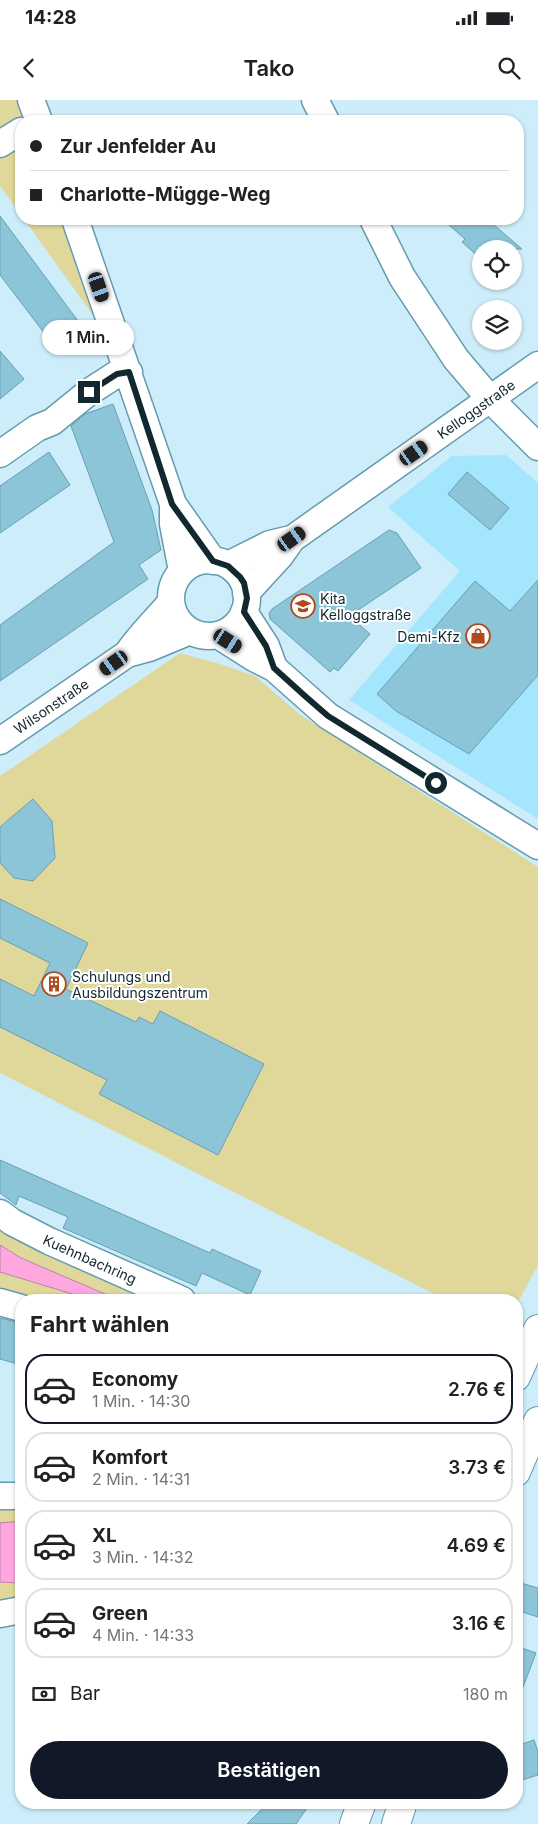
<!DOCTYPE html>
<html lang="de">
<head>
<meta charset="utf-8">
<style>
  :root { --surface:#fff; --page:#f6f6f6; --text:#202124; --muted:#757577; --line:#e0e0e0; --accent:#111827 }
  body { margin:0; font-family:Inter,sans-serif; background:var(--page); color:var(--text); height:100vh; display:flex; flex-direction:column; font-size:19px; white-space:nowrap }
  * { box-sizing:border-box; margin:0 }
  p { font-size:16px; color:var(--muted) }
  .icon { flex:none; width:28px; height:28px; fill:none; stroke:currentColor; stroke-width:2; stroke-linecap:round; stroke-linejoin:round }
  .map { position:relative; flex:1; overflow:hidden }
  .sheet { position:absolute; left:15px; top:1194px; width:508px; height:515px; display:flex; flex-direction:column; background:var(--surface); border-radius:20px; box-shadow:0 1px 4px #0004 }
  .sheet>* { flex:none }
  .guide { position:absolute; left:15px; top:15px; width:509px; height:110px; border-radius:20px; box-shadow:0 1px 4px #0004; display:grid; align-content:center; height:110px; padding:0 15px; background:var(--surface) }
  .tools { position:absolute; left:472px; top:140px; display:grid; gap:10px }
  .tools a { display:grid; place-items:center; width:50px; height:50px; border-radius:50%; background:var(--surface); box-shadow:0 1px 4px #0004; font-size:25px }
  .end { position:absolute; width:22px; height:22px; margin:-11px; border:6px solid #11282f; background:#fff; box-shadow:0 0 0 2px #fff }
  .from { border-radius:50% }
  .bubble { position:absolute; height:35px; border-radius:18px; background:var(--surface); box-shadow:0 1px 4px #0004; font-size:16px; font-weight:600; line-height:35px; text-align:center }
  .car { position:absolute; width:15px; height:30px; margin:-15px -8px; border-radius:6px; box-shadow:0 0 4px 1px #0007; background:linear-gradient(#222 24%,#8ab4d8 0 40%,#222 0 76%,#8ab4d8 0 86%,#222 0) }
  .guide b { display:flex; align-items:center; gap:18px; height:48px; font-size:19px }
  .guide b+b { border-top:1px solid var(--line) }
  .guide i { width:12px; height:12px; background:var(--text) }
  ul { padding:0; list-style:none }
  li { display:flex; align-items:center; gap:15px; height:70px; margin:0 10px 8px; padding:0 5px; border:2px solid var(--line); border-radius:20px }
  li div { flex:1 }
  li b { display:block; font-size:19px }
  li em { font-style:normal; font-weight:600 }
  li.selected { border-color:var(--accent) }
  li>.icon { width:45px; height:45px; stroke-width:1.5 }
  h2 { padding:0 15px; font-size:22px; line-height:60px }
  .pay { display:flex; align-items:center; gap:12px; height:55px; padding:0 15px; font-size:19px }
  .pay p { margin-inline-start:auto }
  .button { display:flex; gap:10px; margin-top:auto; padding:10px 15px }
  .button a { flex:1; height:58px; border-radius:30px; background:var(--accent); color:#fff; font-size:20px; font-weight:600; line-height:58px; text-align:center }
  .status { display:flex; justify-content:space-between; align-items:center; height:35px; padding:0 25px; background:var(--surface); direction:ltr }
  .status svg { height:14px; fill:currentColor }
  header { display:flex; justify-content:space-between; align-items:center; height:65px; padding:0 15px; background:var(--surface); font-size:22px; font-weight:600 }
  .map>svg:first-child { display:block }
</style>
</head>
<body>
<div class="status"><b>14:28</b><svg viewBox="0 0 49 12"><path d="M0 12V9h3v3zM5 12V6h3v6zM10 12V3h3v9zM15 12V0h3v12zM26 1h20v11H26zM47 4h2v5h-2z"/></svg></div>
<header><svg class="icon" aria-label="back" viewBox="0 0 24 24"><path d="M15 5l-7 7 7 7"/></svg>Tako<svg class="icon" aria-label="search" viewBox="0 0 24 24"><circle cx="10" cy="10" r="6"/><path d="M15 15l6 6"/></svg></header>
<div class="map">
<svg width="538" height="1724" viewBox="0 0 538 1724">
  <rect width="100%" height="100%" fill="#ccedf9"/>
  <path fill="#a3e6fd" d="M506,355L538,383V719L349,600L460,471L388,407L452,356Z"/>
  <path fill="#e0d89b" d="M0,0H19L27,21H21V115L0,86Z
    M24,119H64L98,222Z
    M180,553L220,564L255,576L299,614L538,767V1165L516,1206V1200H446L0,973V676Z
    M0,1131L39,1151L155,1200H119L21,1158L0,1145Z
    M0,1172L84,1197L92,1200H32L0,1190Z
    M0,1409H21V1421L0,1423Z
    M0,1482L21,1483V1500L0,1503Z"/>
  <path fill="#ffa8df" stroke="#b882aa" d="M0,1145L21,1158L119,1200H92L0,1172Z
    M21,1421V1483L0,1482V1423Z"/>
  <path fill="#8cc4d8" stroke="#689fb2" d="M0,116L84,229L58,251L0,175Z
    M442,119H487L522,149H481V159L462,142L465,139Z
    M0,251L24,279L0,299Z
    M113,304L152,410L161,450L139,465L148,479L0,581V525L114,442L71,326L85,314Z
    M49,352L70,385L0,433V386Z
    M467,372L509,408L490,430L448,394Z
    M389,430L397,433L421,468L349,516L370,534L338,571L334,568L330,572L270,519L269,513L272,509Z
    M538,480V575L469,654L396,611L377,594L475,481L510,511Z
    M33,699L52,721L55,758L33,781L14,778L0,763V727Z
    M0,799L88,843L66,889L136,922L139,917L153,924L160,911L264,964L218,1055L99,994L107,980L0,927V879L34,896L50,863L0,838Z
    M0,1060L210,1153L212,1149L261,1171L250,1195L202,1173L196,1186L63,1128L68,1117L19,1096L16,1105L0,1093Z
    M0,1218L21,1223V1265L0,1259Z
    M521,1483L538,1488V1517L516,1510V1499Z
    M516,1546L536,1553L518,1600H516Z
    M534,1640L538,1652V1675L516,1682V1646Z
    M269,1702H311L296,1724H247Z"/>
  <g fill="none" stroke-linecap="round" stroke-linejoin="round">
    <g stroke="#649bae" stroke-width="29">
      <path id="minor" d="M31,0L39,21
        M315,0L326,21
        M0,44L21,31
        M75,119L173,404V424L182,471
        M373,119L402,177L456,259L490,299L538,347
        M0,354L37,328L52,322L89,292L117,274L129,272
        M173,404L213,461
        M171 498a38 38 0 1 1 76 0a38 38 0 1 1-76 0Z
        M228,465L270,444L291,439
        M246,493L280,456L292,439L538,265
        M244,512L266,546L274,568
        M218,535L254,558L274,568L328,616L538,746
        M127,554C140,535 156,520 171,502
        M0,641L127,554L149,548L190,531
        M0,1113L12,1122L49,1141L182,1200
        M0,1202L21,1208
        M0,1396H21
        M0,1514L21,1510"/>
    </g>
    <g stroke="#649bae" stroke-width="30">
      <path id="major" d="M516,1277L538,1229
        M516,1372L538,1321
        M354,1724L362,1702
        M396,1724L403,1702"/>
    </g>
    <use href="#minor" stroke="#fff" stroke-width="26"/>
    <use href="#major" stroke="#fff" stroke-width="28"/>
  </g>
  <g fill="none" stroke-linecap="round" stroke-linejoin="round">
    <path stroke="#11282f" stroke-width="6" d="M89,292L117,274L129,272L172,404L213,461L228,466L240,477L244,483L247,498L244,512L266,546L274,568L305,596L328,616L436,683"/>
  </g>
  <defs>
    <g id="school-ring" transform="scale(1.25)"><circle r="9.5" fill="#fff" stroke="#b04a1e" stroke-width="1.5"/><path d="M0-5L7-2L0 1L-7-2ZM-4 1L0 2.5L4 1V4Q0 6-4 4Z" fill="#b04a1e"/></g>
    <g id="shop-ring" transform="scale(1.25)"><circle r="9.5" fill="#fff" stroke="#b04a1e" stroke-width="1.5"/><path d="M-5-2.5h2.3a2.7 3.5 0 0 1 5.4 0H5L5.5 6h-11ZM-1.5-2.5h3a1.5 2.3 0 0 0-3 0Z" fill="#b04a1e"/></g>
    <g id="building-ring" transform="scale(1.25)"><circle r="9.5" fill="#fff" stroke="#b04a1e" stroke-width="1.5"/><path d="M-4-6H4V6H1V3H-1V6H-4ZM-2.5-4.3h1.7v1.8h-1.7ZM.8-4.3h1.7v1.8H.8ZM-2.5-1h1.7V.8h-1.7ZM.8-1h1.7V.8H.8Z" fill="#b04a1e"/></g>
  </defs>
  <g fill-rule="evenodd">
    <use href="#school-ring" x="303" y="506"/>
    <use href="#shop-ring" x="478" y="536"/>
    <use href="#building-ring" x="54" y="884"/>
  </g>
  <g text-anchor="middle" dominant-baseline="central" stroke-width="4" stroke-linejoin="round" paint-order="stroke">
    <g font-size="14" fill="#11282f" stroke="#fff">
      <text transform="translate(476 309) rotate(-35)">Kelloggstraße</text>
      <text transform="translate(51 606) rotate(-34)">Wilsonstraße</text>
      <text transform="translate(90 1159) rotate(24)">Kuehnbachring</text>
    </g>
    <g font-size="14" fill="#11282f" stroke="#fff" text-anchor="start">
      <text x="320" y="498">Kita<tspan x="320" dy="16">Kelloggstraße</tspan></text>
      <text x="460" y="536" text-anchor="end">Demi-Kfz</text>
      <text x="72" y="876">Schulungs und<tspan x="72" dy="16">Ausbildungszentrum</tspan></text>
    </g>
  </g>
</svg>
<div class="tools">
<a><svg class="icon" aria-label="locate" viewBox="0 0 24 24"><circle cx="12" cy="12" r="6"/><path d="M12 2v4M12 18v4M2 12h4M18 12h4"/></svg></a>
<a><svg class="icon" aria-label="layers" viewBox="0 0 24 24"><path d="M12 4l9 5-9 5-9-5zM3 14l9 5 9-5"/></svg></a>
</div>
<i class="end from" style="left:436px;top:683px"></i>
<i class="end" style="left:89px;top:292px"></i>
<div class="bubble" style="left:42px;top:220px;width:92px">1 Min.</div>
<i class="car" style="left:99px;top:187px;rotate:161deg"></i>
<i class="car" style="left:414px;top:353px;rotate:55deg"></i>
<i class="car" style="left:292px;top:439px;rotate:55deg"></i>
<i class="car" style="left:228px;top:541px;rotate:123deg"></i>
<i class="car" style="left:114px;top:563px;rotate:235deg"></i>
<div class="guide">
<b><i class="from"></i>Zur Jenfelder Au</b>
<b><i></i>Charlotte-Mügge-Weg</b>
</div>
<section class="sheet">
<h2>Fahrt wählen</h2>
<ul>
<li class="selected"><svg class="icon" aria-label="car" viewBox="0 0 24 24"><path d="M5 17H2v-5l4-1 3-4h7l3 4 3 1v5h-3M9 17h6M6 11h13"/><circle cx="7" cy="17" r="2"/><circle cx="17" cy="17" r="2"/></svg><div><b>Economy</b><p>1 Min. · 14:30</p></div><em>2.76 €</em></li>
<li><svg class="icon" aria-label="car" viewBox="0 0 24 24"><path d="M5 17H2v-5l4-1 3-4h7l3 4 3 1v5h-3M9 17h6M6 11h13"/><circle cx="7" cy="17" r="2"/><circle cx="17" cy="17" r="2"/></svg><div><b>Komfort</b><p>2 Min. · 14:31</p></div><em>3.73 €</em></li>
<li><svg class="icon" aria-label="car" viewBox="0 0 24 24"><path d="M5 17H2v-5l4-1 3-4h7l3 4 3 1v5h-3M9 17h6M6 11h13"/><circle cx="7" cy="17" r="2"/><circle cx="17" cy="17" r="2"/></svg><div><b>XL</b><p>3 Min. · 14:32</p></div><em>4.69 €</em></li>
<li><svg class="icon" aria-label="car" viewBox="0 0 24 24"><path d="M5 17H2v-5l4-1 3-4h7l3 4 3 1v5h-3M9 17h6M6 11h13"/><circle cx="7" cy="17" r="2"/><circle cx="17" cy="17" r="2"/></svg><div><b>Green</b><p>4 Min. · 14:33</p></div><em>3.16 €</em></li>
</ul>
<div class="pay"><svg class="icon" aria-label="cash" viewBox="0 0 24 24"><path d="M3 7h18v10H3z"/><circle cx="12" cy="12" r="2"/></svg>Bar<p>180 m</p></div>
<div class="button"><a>Bestätigen</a></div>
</section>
</div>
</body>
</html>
